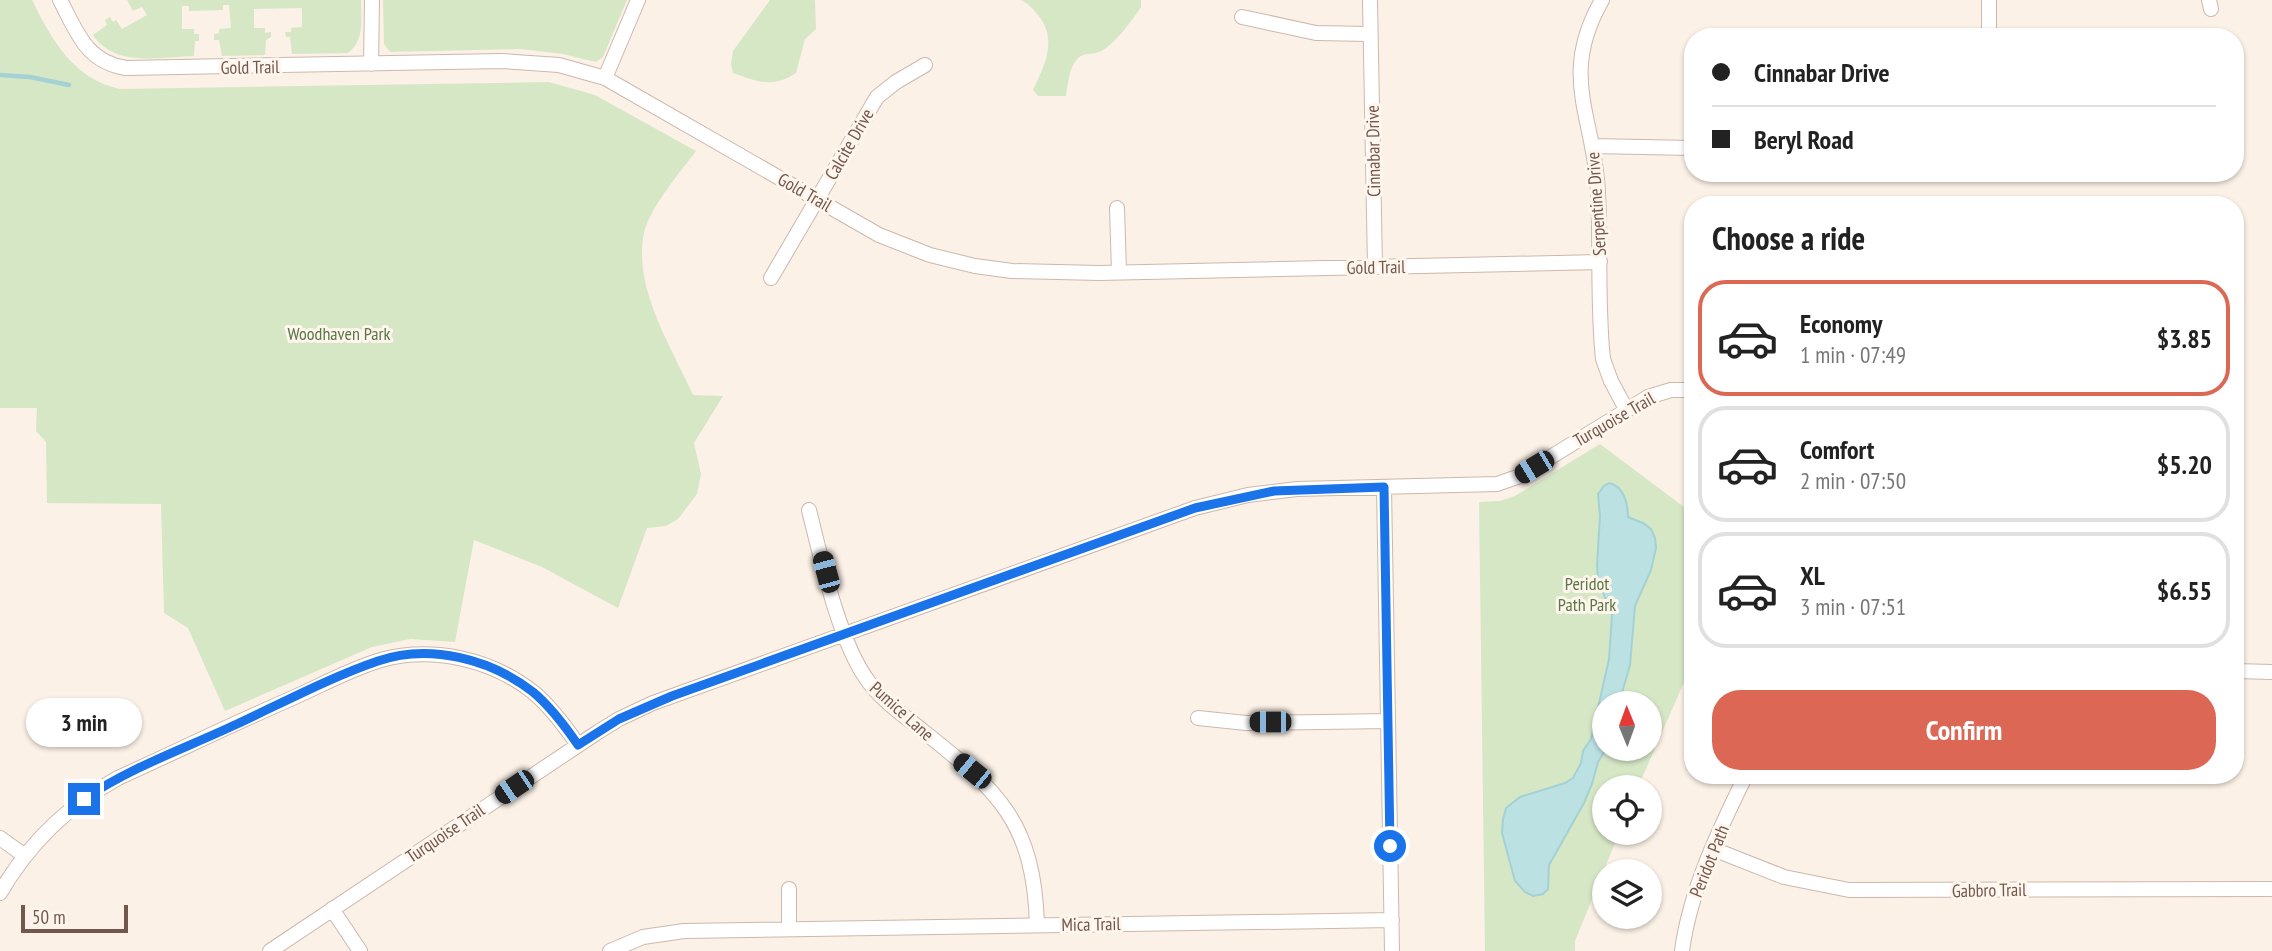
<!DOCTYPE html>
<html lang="en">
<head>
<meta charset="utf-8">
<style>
  :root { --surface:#fff; --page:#f2f2f2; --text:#222; --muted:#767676; --line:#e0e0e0; --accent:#dc6754 }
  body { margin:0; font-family:"PT Sans Narrow",sans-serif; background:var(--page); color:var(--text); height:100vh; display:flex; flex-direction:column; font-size:26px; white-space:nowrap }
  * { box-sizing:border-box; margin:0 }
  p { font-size:23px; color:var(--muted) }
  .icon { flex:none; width:38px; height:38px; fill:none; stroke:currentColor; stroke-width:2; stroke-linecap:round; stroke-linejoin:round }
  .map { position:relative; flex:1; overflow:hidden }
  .side { position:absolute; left:1684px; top:196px; width:560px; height:588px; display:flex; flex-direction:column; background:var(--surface); border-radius:28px; box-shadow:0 2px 5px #0004 }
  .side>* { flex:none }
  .guide { position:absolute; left:1684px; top:28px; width:560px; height:154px; border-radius:28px; box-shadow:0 2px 5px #0004; display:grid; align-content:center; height:154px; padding:0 28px; background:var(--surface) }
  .needle { width:46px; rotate:359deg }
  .controls { position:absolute; left:1592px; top:691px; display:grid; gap:14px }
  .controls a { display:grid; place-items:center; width:70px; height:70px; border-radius:50%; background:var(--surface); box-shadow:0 2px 5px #0004; font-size:35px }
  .scale { position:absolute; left:21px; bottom:18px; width:107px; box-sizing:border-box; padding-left:7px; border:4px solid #72574d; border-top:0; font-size:19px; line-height:24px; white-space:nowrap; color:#72574d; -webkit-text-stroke:5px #fef5ec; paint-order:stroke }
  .end { position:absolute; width:32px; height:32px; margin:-16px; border:9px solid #1a73e8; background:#fff; box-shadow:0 0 0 4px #fff }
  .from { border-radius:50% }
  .bubble { position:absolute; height:49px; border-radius:24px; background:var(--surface); box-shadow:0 2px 5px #0004; font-size:23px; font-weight:700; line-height:49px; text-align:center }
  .car { position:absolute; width:21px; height:42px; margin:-21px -10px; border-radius:9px; box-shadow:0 0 5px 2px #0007; background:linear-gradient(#222 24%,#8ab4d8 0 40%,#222 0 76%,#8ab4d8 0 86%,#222 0) }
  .guide b { display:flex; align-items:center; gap:24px; height:66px; font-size:26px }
  .guide b+b { border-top:2px solid var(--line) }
  .guide i { width:18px; height:18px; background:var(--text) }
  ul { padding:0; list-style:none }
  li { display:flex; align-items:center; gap:21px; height:116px; margin:0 14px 10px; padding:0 14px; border:4px solid var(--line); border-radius:28px }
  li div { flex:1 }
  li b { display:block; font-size:26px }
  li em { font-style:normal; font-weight:700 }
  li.selected { border-color:var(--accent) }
  li>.icon { width:63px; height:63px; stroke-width:1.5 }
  h2 { padding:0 28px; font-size:32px; line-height:84px }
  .button { display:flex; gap:14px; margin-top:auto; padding:14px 28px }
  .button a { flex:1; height:80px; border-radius:28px; background:var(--accent); color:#fff; font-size:28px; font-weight:700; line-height:80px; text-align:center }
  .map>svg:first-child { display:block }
</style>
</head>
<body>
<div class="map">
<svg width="2272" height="951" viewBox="0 0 2272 951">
  <rect width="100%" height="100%" fill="#fbf1e6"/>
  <path fill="#d6e7c6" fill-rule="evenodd" d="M0,0H32C52,40 73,79 120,89L549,82L595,95L696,151C679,174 647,210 643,238C635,291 672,348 693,395L723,396L694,443L701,474L697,494L678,519L666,526L647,528L618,608L542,567L474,540L455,642L410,639L372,647L225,711L188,628L164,613L161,504L47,503L46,442L36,431L37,408H0Z
    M127,0H361C361,19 365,40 348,53L292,54L290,37H286L285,32H291V28L302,27V8L254,9V28H265V33L271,32V37L266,40L265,55L222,56L219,40H214V34L219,33V29L231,28L229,5H223V10L189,11V6H182V29H194V34H199V41H195L194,56C160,57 115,68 93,35L107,25L105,20L110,17L113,22L116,20L122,29L147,15L142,7L133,11Z
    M383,0H627L603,57L596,62L563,54L521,49L390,52L384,44Z
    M770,0H815L816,29L805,39L796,73C774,88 757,82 733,73L731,64L733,51Z
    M1021,0H1141V7C1133,19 1113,47 1099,52C1092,55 1084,52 1078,58C1069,67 1068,84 1066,96H1038L1033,90C1045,64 1058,40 1038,15C1032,8 1029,4 1021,0Z
    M1600,444L1692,513V664L1638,787L1605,788V833H1619L1575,941V951H1485L1479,502L1500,501L1515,496ZM1605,704H1650V749H1605Z"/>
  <path fill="#bce1e3" stroke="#a3d1d4" stroke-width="2" d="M1609,483C1624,486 1628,504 1628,517L1643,523L1651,529L1655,538L1656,548L1651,570L1635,606L1630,665L1619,703L1605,704L1606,749L1598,762L1592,784L1584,803L1549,865L1548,889L1543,894L1533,896L1525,892L1515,881L1502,833L1503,819L1506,808L1520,797L1565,783L1573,778L1581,763L1583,751L1591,739L1609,659L1612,615L1598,580L1597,565L1600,516L1598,494L1604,486Z"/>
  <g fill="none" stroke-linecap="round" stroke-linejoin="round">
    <path stroke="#a3d1d4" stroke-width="4.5" d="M0,75L30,77L69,85"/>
    <g stroke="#ccb8ad" stroke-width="16">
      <path id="street" d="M60,0C77,32 86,62 126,68L502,61L559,65L605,78L879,235L930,255L975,266L1012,271L1099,273L1600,262
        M1370,0L1375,267
        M1602,0C1558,77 1595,117 1598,193C1601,248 1597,304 1603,359L1611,381L1626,409
        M1989,0V37
        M2209,0L2211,9
        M1242,17L1316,33L1370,34
        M371,64L372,0
        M605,78L638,0
        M1592,146L1692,148
        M1117,208L1119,272
        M771,278L877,97L896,82L925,65
        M1384,487L1392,951
        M809,510C821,558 839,642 868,681C882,701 905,716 923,731C999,791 1034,823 1037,925
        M2235,671L2272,672
        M1198,718L1246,723L1388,721
        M0,838L25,856
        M1713,849L1784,877L1849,890L2272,889
        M789,889V929
        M0,893C29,843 67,806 118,778C175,752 231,725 288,700C318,687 350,669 381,660C433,646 491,659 533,692C551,707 565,726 578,745
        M332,909L360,951
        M270,951L598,732L619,719L653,703L1195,508L1248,495L1297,489L1497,484L1520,476L1648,397L1671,390H1692
        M610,951L643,937L684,931L1392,920
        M1682,951C1690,890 1719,830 1746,775"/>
    </g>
    <use href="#street" stroke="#fff" stroke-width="14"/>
  </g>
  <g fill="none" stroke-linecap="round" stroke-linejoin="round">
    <path stroke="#1a73e8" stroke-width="9" d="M84,799C131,767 186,748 237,724C282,703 331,677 378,661C429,643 491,659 533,692C551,707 565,726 578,745L619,719L672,696L1195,508L1274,491L1384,487L1390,846"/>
  </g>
  <g text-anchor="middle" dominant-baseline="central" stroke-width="6" stroke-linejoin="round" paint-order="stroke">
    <g font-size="18" fill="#72574d" stroke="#fef5ec">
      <text transform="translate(250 67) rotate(-1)">Gold Trail</text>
      <text transform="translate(849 144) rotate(-60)">Calcite Drive</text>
      <text transform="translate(1373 151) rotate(-91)">Cinnabar Drive</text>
      <text transform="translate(805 192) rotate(30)">Gold Trail</text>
      <text transform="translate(1596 204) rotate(-94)">Serpentine Drive</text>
      <text transform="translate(1376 267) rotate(-1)">Gold Trail</text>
      <text transform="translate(1614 419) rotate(-30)">Turquoise Trail</text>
      <text transform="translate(902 711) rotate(42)">Pumice Lane</text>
      <text transform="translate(445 833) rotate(-34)">Turquoise Trail</text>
      <text transform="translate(1709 861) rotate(-68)">Peridot Path</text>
      <text transform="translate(1989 890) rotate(-1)">Gabbro Trail</text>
      <text transform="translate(1091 924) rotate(-1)">Mica Trail</text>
    </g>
    <g font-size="18" fill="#587845" stroke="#fef5ec">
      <text x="339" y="333">Woodhaven Park</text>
      <text x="1587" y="583">Peridot<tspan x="1587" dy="21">Path Park</tspan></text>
    </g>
  </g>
</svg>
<div class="controls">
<a><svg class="needle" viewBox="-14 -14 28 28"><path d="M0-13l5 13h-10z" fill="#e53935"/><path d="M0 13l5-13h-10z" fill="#767676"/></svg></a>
<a><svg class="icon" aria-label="locate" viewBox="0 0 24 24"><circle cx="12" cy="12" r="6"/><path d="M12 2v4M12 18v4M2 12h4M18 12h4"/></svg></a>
<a><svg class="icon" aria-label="layers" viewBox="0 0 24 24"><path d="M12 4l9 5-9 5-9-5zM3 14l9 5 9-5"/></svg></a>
</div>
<div class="scale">50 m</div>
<i class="end from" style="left:1390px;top:846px"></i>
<i class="end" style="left:84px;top:799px"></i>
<div class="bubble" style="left:26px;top:698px;width:116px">3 min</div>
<i class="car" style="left:1534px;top:467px;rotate:239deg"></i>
<i class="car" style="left:826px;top:572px;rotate:345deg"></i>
<i class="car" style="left:1270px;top:722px;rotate:270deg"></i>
<i class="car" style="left:972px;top:771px;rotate:309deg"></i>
<i class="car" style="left:514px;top:787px;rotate:236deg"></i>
<div class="guide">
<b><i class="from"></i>Cinnabar Drive</b>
<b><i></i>Beryl Road</b>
</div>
<section class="side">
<h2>Choose a ride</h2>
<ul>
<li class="selected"><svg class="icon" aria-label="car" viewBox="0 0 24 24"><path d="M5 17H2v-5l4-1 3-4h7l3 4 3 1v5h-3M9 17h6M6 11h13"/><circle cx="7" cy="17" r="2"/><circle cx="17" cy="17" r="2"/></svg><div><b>Economy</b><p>1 min · 07:49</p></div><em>$3.85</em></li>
<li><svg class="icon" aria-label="car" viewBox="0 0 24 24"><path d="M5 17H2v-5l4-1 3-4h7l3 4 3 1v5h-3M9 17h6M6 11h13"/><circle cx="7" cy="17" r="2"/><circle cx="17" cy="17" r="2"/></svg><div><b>Comfort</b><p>2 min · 07:50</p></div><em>$5.20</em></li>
<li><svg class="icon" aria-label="car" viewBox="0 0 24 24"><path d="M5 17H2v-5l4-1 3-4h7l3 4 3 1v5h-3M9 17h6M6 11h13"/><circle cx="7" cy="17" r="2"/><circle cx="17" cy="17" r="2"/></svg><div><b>XL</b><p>3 min · 07:51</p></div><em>$6.55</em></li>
</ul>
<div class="button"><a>Confirm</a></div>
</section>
</div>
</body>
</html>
